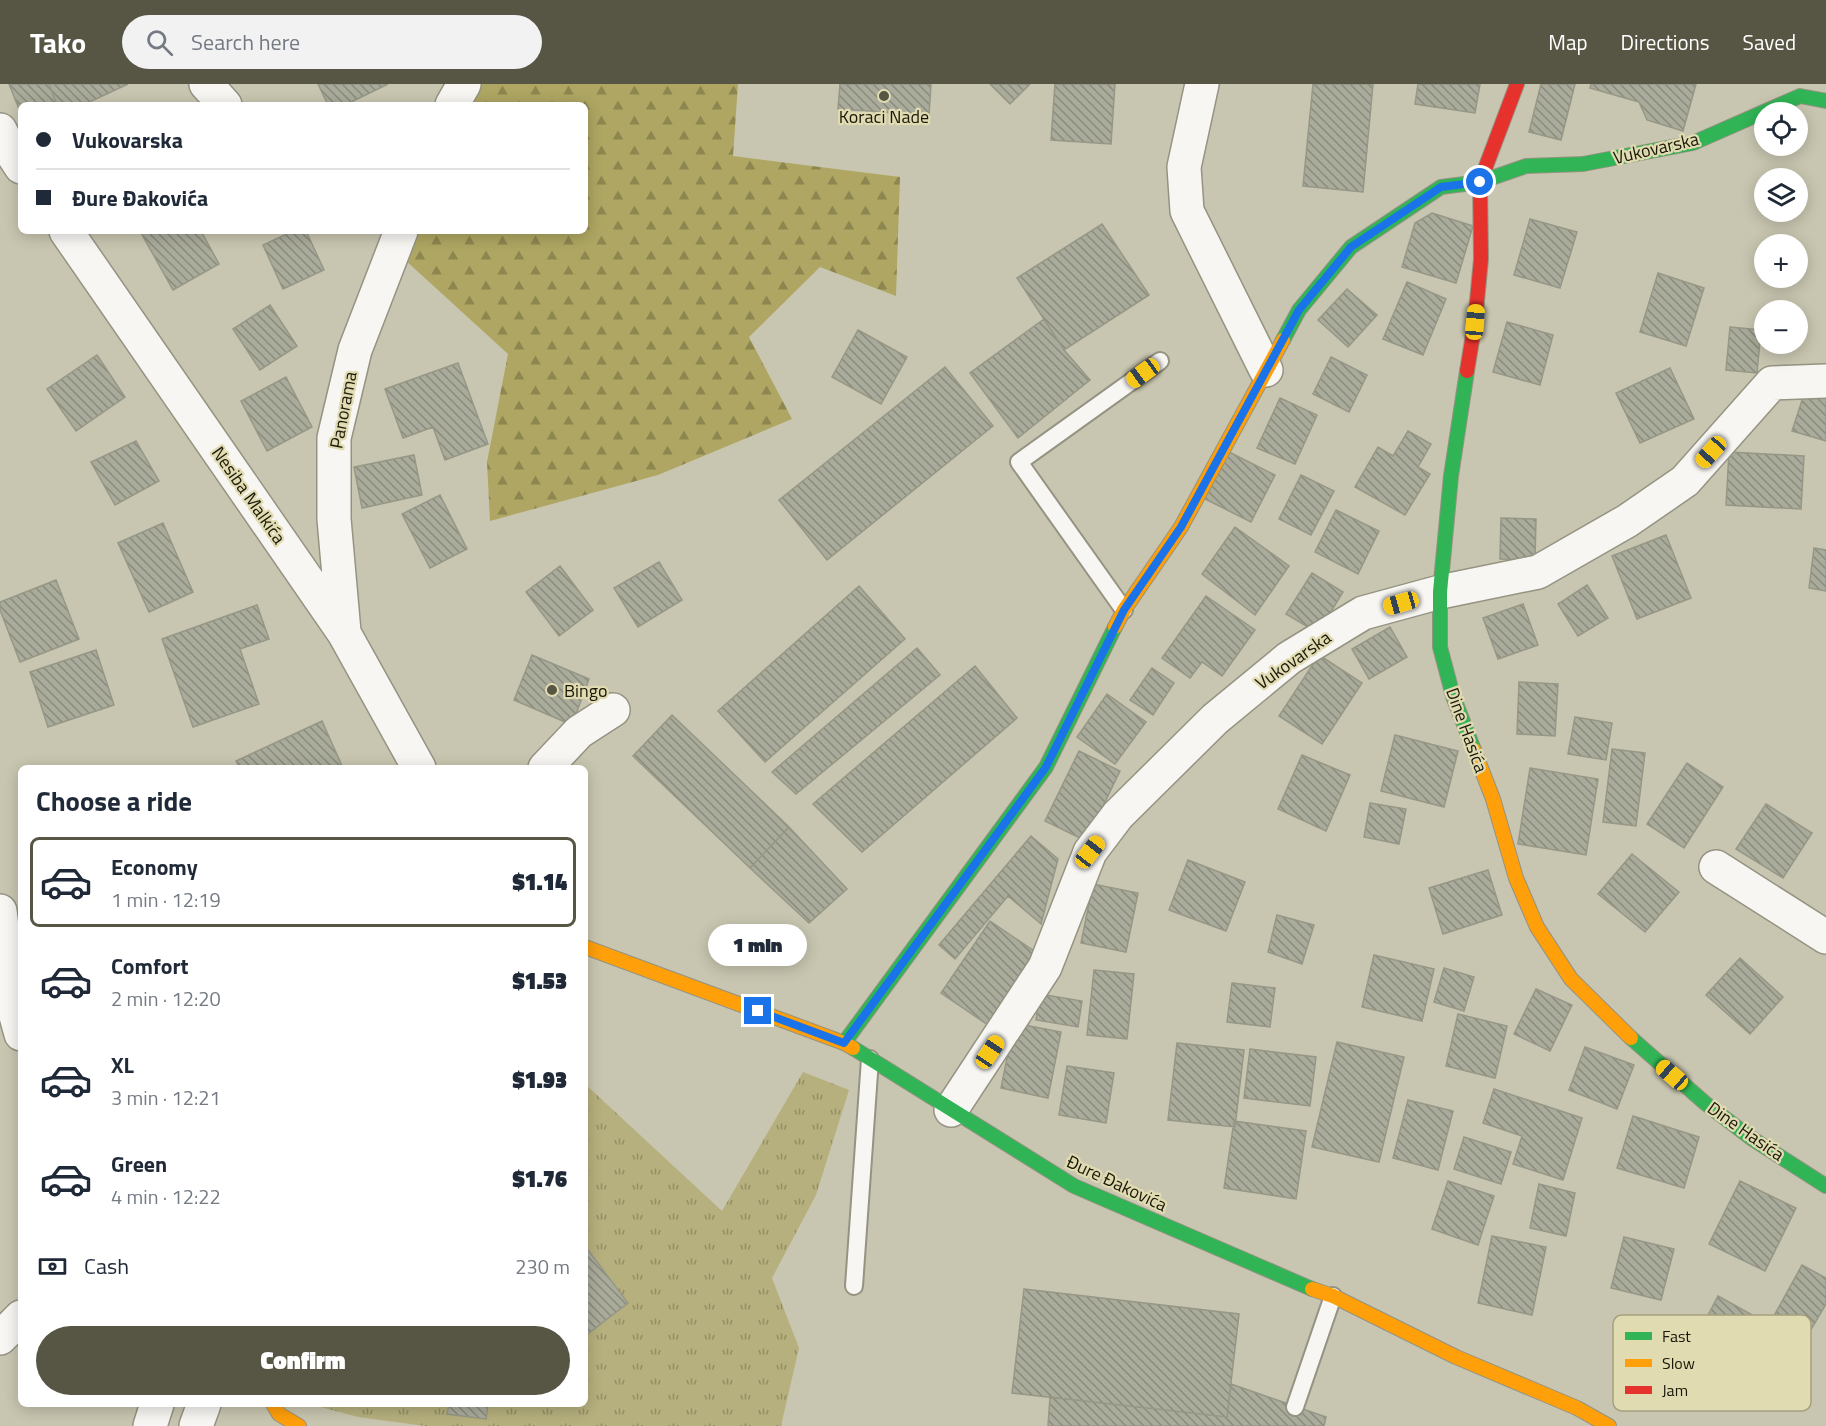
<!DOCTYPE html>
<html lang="en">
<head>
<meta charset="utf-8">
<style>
  :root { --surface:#fff; --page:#f2f2f3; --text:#1f2937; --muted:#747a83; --line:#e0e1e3; --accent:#575543 }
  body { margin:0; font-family:"Titillium Web",sans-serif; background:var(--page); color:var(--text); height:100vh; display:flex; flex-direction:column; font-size:22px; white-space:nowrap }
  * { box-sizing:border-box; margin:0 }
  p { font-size:20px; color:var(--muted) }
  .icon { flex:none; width:33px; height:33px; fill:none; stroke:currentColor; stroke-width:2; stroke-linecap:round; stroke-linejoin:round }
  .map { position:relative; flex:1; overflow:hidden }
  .sheet { position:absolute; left:18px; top:681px; width:570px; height:642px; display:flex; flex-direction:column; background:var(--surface); border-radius:9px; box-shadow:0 3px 15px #0003 }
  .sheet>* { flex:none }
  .hud { position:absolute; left:18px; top:18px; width:570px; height:132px; border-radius:9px; box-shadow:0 3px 15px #0003; display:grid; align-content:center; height:132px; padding:0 18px; background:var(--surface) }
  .tools { position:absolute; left:1754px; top:18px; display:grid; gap:12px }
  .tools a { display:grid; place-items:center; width:54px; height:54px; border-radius:50%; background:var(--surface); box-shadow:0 3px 15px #0003; font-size:30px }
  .end { position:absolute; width:27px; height:27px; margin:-14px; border:8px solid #1a73e8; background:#fff; box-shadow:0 0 0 3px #fff }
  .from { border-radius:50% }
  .bubble { position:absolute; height:42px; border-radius:21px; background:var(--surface); box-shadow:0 3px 15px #0003; font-size:20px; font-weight:800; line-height:42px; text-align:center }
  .car { position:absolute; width:18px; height:36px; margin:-18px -9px; border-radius:8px; box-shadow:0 0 4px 2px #0007; background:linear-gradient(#f5c518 24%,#345 0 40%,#f5c518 0 76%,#345 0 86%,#f5c518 0) }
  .hud b { display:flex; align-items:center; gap:21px; height:57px; font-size:22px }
  .hud b+b { border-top:2px solid var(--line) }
  .hud i { width:15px; height:15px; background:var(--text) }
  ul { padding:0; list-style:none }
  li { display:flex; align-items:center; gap:18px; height:90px; margin:0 12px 9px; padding:0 6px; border:3px solid transparent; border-radius:9px }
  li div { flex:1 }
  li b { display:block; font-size:22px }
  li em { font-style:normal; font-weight:800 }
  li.selected { border-color:var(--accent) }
  li>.icon { width:54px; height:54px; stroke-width:1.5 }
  h2 { padding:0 18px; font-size:27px; line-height:72px }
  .pay { display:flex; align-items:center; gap:15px; height:66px; padding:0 18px; font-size:22px }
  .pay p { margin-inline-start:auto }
  .cta { display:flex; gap:12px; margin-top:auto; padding:12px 18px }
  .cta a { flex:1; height:69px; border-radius:36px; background:var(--accent); color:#fff; font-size:24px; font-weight:800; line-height:69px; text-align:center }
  header { display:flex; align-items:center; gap:36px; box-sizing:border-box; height:84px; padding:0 30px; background:var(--accent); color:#fff }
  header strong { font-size:28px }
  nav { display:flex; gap:33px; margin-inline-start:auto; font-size:21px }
  .search { width:420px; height:54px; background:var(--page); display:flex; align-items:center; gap:15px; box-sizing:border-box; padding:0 21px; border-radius:33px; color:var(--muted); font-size:22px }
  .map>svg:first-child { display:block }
</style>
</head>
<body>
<header>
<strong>Tako</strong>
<div class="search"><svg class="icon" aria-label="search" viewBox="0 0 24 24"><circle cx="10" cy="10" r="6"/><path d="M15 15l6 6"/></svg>Search here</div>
<nav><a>Map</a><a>Directions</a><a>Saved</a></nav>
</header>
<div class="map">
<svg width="1826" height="1342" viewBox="0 0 1826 1342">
  <defs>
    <pattern id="grass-tufts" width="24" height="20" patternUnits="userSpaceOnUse" patternTransform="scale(1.5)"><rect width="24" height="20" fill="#b6b07e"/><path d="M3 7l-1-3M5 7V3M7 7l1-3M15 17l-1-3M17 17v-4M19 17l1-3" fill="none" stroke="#938e65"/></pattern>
    <pattern id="forest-firs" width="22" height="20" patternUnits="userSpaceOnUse" patternTransform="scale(1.5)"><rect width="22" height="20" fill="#aea662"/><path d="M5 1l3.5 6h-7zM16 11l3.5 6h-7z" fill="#8d864f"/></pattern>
    <pattern id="building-back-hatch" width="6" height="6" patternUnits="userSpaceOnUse" patternTransform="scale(1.5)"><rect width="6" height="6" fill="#aaac9b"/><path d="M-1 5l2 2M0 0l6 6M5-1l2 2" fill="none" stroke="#8a8b7d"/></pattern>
  </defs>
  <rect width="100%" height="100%" fill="#c8c6b0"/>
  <path fill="url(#grass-tufts)" d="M803,988L849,1006L816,1111L772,1194L799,1264L781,1342H425L358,1333L309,1320H585V1000L722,1127Z"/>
  <path fill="url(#forest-firs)" d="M454,0H738L733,72L900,93L896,212L820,183L749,253L792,335L658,391L490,437L487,378L508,270L381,154L384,147H585V21H444Z"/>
  <path fill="url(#building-back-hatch)" stroke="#969786" stroke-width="1.5" d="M9,0H49L57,21H21V30Z
    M49,0H128L83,21H57Z
    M318,0H388L345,21H328Z
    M840,0H931L929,31L838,25Z
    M990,0H1030L1010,20Z
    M1055,0H1115L1111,60L1051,56Z
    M1313,0H1373L1363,108L1303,102Z
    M1418,0H1480L1475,29L1415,20Z
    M1541,0H1575L1561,56L1529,48Z
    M1591,0H1696L1683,47L1647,36L1639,18L1590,4Z
    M1432,129L1473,142L1456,199L1402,183L1415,139Z
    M1530,135L1577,148L1560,204L1514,191Z
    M1102,140L1149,211L1064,266L1017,194Z
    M140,147H201L219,180L173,206Z
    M293,147H306L324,186L283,205L263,161Z
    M1658,189L1704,204L1686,262L1640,248Z
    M1407,198L1446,215L1423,271L1383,255Z
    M1347,205L1377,231L1348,263L1318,236Z
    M270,221L297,262L260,286L233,245Z
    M1044,235L1064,266L1090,296L1018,354L970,289Z
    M1507,238L1553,251L1540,301L1493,288Z
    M1730,243L1761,246L1757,289L1726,286Z
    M858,246L907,273L881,320L832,293Z
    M97,271L125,313L76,347L47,305Z
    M1331,273L1367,291L1349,328L1313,310Z
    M458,279L488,360L445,376L433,343L403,354L385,305Z
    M945,283L993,342L827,476L779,416Z
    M1670,284L1694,335L1640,359L1616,309Z
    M286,293L312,343L267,367L241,317Z
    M1806,304L1826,310V357L1792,347Z
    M1280,314L1317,331L1295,380L1257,364Z
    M1408,347L1431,360L1418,383L1430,390L1405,431L1355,403L1378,363L1393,372Z
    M136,357L159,397L115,421L91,378Z
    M1225,366L1275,391L1251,438L1201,413Z
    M1729,368L1804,372L1801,425L1726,421Z
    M414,371L422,411L362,424L354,383Z
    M1301,391L1334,407L1311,451L1279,435Z
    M440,411L467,465L430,484L402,430Z
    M1336,426L1379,447L1358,490L1315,468Z
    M1501,434L1536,435L1535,476L1500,475Z
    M163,439L193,508L149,528L118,459Z
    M1235,443L1289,482L1255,531L1202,490Z
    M1666,451L1691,514L1637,535L1612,472Z
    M1814,464L1826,466V507L1809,504Z
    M659,478L682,516L638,543L614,504Z
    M560,482L593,526L559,552L526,508Z
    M1312,489L1343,508L1318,549L1286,530Z
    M56,496L79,555L20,578L0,526V518Z
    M1587,501L1608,534L1578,552L1558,520Z
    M859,502L905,555L765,678L718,627Z
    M1206,512L1255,546L1222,592L1202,578L1190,594L1162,574Z
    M1523,520L1538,561L1498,575L1483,534Z
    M257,521L269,555L240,565L259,620L193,643L162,555Z
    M1390,543L1407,573L1369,595L1352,565Z
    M917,564L940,591L796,710L772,688Z
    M96,566L114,621L48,643L30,588Z
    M532,571L589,595L572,641L514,616Z
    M1319,571L1362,599L1322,660L1279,632Z
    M975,582L1017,634L862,768L813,720Z
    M1152,584L1174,599L1153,631L1130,616Z
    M1519,598L1558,600L1555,652L1517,650Z
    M1107,610L1146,638L1115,680L1077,653Z
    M672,631L789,743L750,784L633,672Z
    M1575,633L1612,639L1606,676L1568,670Z
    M322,637L343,684H240L236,677Z
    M1395,651L1458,667L1444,723L1381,707Z
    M1612,665L1645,669L1636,742L1603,738Z
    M1079,667L1120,687L1086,757L1045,737Z
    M1302,671L1350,691L1326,747L1278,725Z
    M1687,679L1723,703L1684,764L1647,740Z
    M1530,684L1598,695L1586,771L1518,760Z
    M1370,719L1406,725L1399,760L1364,753Z
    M1766,720L1812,749L1783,794L1736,765Z
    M789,743L847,805L809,839L750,784Z
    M1031,752L1058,775L1041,840L1008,812L955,875L939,861Z
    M1632,770L1679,808L1645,848L1598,810Z
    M1188,776L1245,798L1226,847L1169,826Z
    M1488,786L1502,831L1443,850L1429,804Z
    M1093,800L1138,809L1126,868L1081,859Z
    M1277,831L1314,841L1302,880L1268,868Z
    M990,837L1037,869L988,941L941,909Z
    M1374,871L1434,885L1422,937L1362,923Z
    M1740,874L1783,913L1750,950L1706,911Z
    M1444,884L1474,893L1464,927L1434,918Z
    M1094,886L1134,890L1127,955L1087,951Z
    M1232,899L1275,904L1270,943L1227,938Z
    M1536,905L1572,921L1550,967L1514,950Z
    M1040,910L1082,917L1078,943L1036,936Z
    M1458,930L1507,942L1495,994L1446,982Z
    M1014,939L1061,948L1048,1014L1001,1004Z
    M1337,958L1404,973L1379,1078L1312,1063Z
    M1177,959L1244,966L1235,1043L1168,1036Z
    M1585,963L1634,981L1617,1025L1569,1006Z
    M1250,965L1316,973L1310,1022L1244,1014Z
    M1067,982L1114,989L1106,1039L1059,1031Z
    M1494,1005L1582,1034L1563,1096L1513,1080L1522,1052L1483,1039Z
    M1408,1016L1453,1027L1438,1086L1393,1074Z
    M1633,1032L1699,1053L1684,1104L1617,1084Z
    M1234,1037L1306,1047L1296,1115L1224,1104Z
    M1464,1053L1511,1068L1501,1100L1454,1085Z
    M1448,1097L1494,1112L1478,1161L1432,1145Z
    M1740,1097L1796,1124L1765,1187L1709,1160Z
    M1539,1100L1575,1109L1566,1152L1530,1144Z
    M1492,1152L1546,1163L1532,1231L1478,1219Z
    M1624,1153L1674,1165L1661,1216L1611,1204Z
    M585,1162L628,1219L585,1252Z
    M1802,1181L1826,1194V1220L1809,1249L1775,1230Z
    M1024,1205L1239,1230L1227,1333L1012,1309Z
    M1718,1212L1765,1238L1739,1284L1693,1260Z
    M1231,1300L1326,1333L1324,1342H1048L1050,1313L1227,1333Z
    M449,1320H492L488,1321L486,1335L447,1330Z"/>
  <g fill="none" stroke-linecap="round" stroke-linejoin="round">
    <g stroke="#959382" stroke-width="20">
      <path id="lane" d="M1124,526L1019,378L1160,277
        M854,1202L870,975
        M1295,1323L1333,1212"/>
    </g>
    <g stroke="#959382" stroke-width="36">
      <path id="street" d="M206,0L225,21
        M1202,0L1184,83L1187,127L1266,286
        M452,21L464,0
        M0,46L10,66L21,83
        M66,147L344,549L419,684
        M344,548L334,435V354L355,266L401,147
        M545,684L579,648L613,626
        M1716,783L1826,853
        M0,827L11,914L21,950
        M951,1026L1045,883L1090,768L1118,731L1215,635L1289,574L1363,529L1440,508L1538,488L1627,437L1685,397L1772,299L1826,297
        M0,1254L21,1233
        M150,1342L157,1320
        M196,1342L204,1320"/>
    </g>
    <g stroke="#959382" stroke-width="16">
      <path id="fast" d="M1283,256L1299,226L1351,163L1441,103L1480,98L1526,82L1583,80L1693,59L1800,12L1826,17
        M1467,287L1451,392L1440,508V563L1453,612L1474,666
        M1631,954L1705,1019L1751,1054L1826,1102
        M844,959L1046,683L1115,543
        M853,964L1074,1102L1312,1205"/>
    </g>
    <g stroke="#959382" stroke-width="16">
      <path id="slow" d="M1115,543L1124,526L1181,443L1283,256
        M1474,666L1493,715L1516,794L1537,843L1571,895L1631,954
        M585,863L844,959L853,964
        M1312,1205L1333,1212L1456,1273L1577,1324L1609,1342
        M273,1320L279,1330L299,1342"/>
    </g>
    <g stroke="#959382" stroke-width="16">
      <path id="jam" d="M1467,287L1475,238L1481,175L1480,98L1517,0"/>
    </g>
    <use href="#lane" stroke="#f7f6f3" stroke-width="16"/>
    <use href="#street" stroke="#f7f6f3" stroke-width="33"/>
    <use href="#fast" stroke="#30b455" stroke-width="14"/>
    <use href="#slow" stroke="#ff9f0a" stroke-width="14"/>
    <use href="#jam" stroke="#e5322d" stroke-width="14"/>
  </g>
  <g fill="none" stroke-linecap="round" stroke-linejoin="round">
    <path stroke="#1a73e8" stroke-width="8" d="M758,927L844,959L1046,683L1124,526L1181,443L1299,226L1351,163L1441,103L1480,98"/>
  </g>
  <g fill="#575543" stroke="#e1dbb2" stroke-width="2">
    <circle cx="884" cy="12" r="6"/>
    <circle cx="552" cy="606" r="6"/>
  </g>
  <g text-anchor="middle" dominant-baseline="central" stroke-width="4.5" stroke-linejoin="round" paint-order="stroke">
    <g font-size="18" fill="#1a1809" stroke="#e1dbb2">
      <text x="884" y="32">Koraci Nade</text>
      <text x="564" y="606" text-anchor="start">Bingo</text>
    </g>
    <g font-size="18" fill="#1a1809" stroke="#e1dbb2">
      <text transform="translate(1656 64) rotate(-13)">Vukovarska</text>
      <text transform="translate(343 326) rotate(-79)">Panorama</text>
      <text transform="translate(249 411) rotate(55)">Nesiba Malkića</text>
      <text transform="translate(1293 576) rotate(-35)">Vukovarska</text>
      <text transform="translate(1467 646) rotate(70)">Dine Hasića</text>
      <text transform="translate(1746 1047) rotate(35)">Dine Hasića</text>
      <text transform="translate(1117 1099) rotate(25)">Đure Đakovića</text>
    </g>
  </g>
  <rect x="1613" y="1231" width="198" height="96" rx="9" fill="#e1dbb2" stroke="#a5a07f" stroke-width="1.5"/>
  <rect x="1625" y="1248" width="27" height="8" fill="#30b455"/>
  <rect x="1625" y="1275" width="27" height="8" fill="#ff9f0a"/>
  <rect x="1625" y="1302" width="27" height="8" fill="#e5322d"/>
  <g font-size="16" fill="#1a1809">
    <text x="1662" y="1258">Fast</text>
    <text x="1662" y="1285">Slow</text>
    <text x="1662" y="1312">Jam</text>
  </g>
</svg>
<div class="tools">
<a><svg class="icon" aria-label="locate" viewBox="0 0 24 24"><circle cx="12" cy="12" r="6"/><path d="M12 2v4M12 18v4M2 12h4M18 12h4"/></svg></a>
<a><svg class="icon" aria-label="layers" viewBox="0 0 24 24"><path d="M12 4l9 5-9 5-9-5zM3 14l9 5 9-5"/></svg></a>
<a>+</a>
<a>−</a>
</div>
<i class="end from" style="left:1480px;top:98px"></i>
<i class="end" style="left:758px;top:927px"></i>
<div class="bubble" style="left:708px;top:840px;width:99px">1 min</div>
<i class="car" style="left:1475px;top:238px;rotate:5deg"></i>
<i class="car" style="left:1143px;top:289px;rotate:234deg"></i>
<i class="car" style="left:1711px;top:368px;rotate:222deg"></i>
<i class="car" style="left:1401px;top:519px;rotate:254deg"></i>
<i class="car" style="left:1090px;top:768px;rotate:38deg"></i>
<i class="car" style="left:990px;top:968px;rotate:34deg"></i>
<i class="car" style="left:1672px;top:991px;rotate:311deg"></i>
<div class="hud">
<b><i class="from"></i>Vukovarska</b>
<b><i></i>Đure Đakovića</b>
</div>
<section class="sheet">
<h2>Choose a ride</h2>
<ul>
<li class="selected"><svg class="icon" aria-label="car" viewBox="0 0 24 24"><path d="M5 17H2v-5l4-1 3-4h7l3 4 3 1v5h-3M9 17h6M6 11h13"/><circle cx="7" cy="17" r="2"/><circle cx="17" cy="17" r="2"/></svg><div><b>Economy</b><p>1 min · 12:19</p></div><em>$1.14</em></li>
<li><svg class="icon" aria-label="car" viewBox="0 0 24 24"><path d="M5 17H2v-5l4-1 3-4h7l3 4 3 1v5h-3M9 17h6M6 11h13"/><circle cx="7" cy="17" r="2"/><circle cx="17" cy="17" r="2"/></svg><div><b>Comfort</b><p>2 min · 12:20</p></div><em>$1.53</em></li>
<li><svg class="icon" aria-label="car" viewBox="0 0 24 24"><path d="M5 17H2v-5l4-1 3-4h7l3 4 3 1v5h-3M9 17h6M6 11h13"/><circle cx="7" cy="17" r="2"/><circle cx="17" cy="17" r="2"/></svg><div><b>XL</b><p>3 min · 12:21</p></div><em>$1.93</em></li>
<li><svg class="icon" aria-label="car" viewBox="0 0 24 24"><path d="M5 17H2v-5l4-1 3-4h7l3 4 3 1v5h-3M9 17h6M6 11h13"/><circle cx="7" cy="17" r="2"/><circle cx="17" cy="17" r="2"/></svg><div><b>Green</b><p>4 min · 12:22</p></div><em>$1.76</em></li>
</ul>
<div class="pay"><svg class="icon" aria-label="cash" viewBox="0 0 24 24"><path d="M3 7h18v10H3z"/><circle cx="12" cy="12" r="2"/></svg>Cash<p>230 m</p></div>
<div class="cta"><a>Confirm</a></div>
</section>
</div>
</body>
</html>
